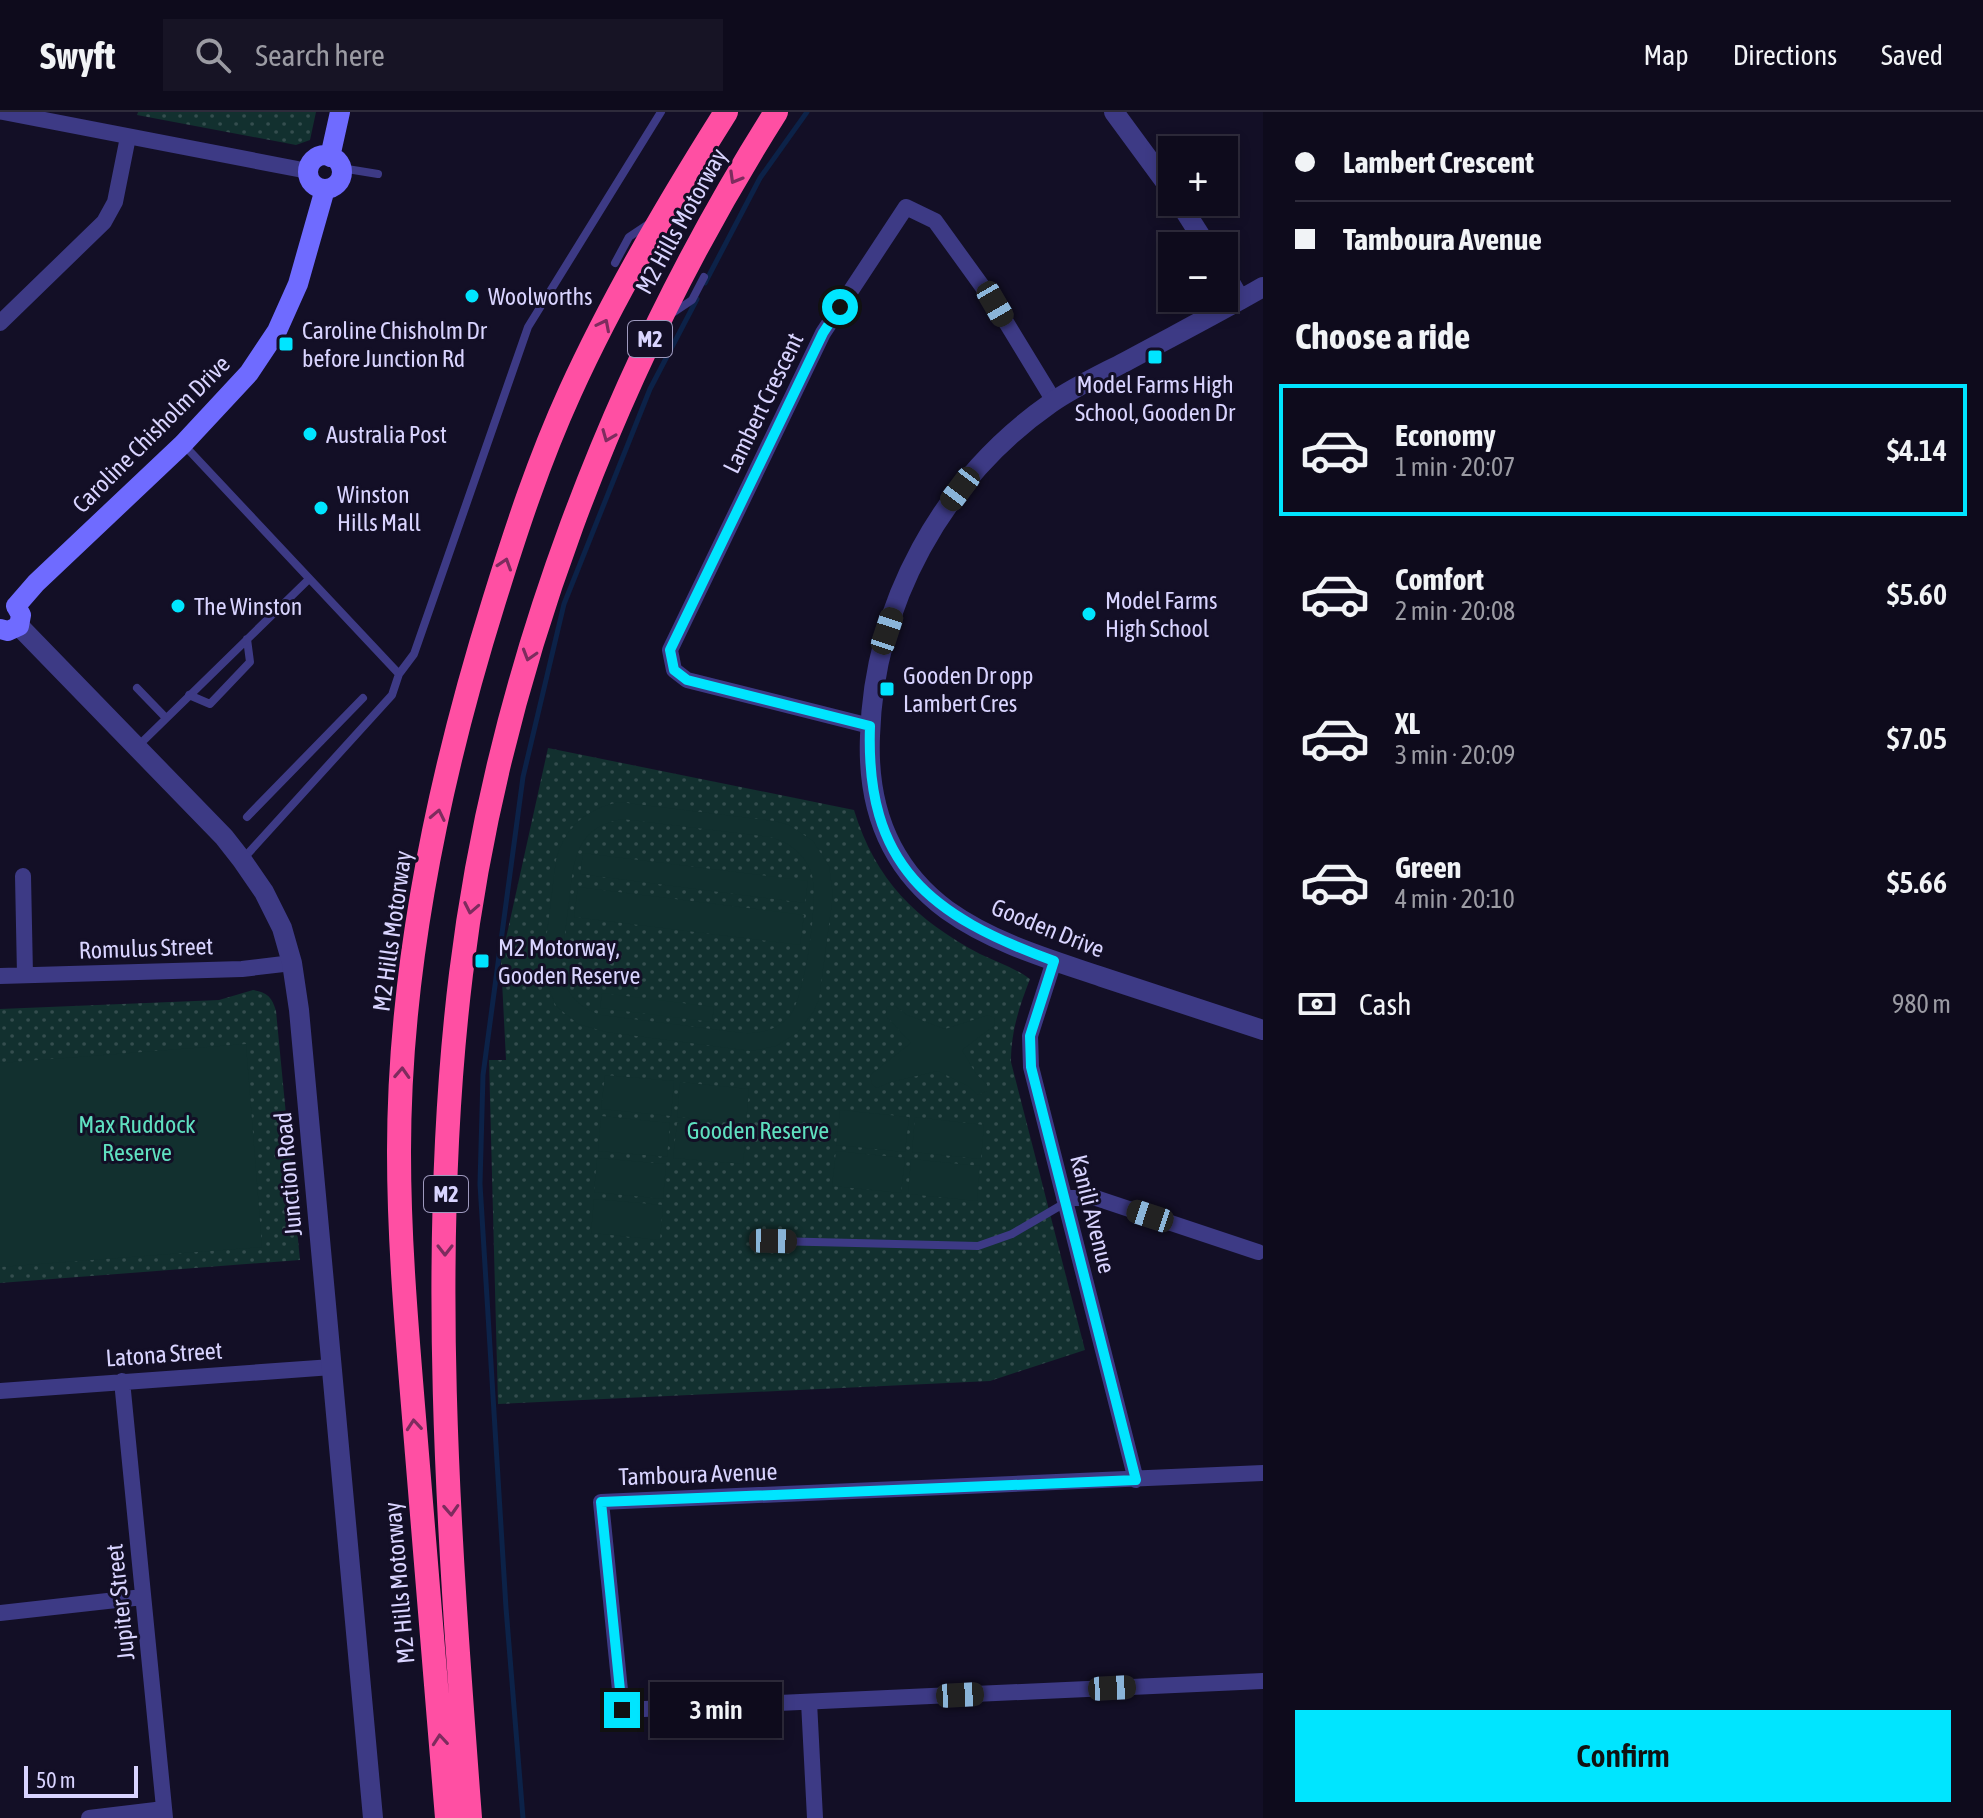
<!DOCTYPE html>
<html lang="en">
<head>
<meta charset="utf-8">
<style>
  :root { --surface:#0e0b1c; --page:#171425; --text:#f1f3f6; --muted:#9b9ba3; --line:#2e2b3b; --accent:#00e5ff }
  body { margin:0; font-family:"Asap Condensed",sans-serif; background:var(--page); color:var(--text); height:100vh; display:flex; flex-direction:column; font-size:30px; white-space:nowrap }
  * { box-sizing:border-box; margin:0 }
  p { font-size:26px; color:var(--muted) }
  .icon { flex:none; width:44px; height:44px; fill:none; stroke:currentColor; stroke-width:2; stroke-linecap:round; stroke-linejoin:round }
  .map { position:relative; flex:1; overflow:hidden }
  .sheet { display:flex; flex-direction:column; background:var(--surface); width:720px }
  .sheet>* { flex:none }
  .guide { display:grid; align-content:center; height:176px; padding:0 32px; background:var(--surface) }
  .buttons { position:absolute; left:1158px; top:24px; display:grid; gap:16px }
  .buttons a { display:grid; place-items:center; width:80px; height:80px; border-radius:0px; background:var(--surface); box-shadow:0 4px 12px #0003,0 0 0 2px var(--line); font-size:40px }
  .scale { position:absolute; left:24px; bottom:20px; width:114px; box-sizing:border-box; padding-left:8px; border:4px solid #d9d4ff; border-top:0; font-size:22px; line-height:28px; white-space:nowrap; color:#d9d4ff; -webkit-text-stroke:6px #130f26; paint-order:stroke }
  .end { position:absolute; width:36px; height:36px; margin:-18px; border:10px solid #00e5ff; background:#111; box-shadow:0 0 0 4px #111 }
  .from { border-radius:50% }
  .bubble { position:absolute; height:56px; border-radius:0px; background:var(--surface); box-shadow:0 4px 12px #0003,0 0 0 2px var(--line); font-size:26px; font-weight:600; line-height:56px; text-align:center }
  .car { position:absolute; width:24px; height:48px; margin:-24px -12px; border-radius:10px; box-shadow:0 0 6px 2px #0007; background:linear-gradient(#222 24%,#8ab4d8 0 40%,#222 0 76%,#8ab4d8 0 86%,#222 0) }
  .guide b { display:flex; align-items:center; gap:28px; height:76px; font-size:30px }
  .guide b+b { border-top:2px solid var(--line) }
  .guide i { width:20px; height:20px; background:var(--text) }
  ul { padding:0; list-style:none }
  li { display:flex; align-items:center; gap:24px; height:132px; margin:0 16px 12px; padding:0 16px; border:4px solid transparent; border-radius:0px }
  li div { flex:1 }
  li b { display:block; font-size:30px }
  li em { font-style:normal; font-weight:600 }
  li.on { border-color:var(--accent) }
  li>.icon { width:72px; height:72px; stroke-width:1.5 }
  h2 { padding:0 32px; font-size:36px; line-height:96px }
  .pay { display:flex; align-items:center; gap:20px; height:88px; padding:0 32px; font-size:30px }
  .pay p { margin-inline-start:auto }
  .action { display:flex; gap:16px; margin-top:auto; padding:16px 32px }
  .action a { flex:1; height:92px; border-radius:0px; background:var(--accent); color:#111; font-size:32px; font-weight:600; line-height:92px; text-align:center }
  header { display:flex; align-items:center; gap:48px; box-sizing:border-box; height:112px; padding:0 40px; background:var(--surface); border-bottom:2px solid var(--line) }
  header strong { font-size:38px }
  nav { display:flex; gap:44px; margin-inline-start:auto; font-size:28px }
  .search { width:560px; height:72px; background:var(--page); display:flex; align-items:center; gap:20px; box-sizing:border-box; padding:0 28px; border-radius:0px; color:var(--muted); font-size:30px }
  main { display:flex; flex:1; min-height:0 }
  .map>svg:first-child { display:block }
</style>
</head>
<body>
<header>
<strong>Swyft</strong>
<div class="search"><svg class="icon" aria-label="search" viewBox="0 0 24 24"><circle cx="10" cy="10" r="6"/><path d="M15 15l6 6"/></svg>Search here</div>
<nav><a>Map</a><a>Directions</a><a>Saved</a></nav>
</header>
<main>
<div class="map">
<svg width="1263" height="1706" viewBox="0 0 1263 1706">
  <defs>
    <pattern id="park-dots" width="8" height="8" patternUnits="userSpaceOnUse" patternTransform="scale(2)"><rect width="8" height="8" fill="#12302f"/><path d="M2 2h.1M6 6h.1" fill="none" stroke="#344d4e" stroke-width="1.8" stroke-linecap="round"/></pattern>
  </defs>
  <rect width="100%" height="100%" fill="#130f26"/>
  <path fill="url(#park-dots)" d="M138,0H316L310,28L296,33L137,3Z
    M548,636L854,698C876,769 915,807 980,842C997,850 1015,856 1030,867C1019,895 1011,920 1011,950L1085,1238L990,1269L498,1292L489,948H506L501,849Z
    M253,878C267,880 272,885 276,899L300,1148L0,1171V897L219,888Z"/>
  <path fill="#12302f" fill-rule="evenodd" d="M619,690L775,709L789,713L813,729L829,754L833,783L819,887L814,899L798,920L776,934L751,939L606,920L578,912L556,894L545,867L543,853L556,748C565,715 586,697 619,690ZM622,707L770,725C789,730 804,741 811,760C820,782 805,888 789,905C776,918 760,922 743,921L601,903C577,895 563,879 561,854C564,832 566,811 569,790C574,750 574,716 622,707Z
    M583,741L808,769L805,791L580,762Z
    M578,775L804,803L800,833L574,805Z
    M602,881L714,895L712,910L600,896Z
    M895,894L907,903L945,917L988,903L994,906L995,913L962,938L976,962L987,972V979L978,983L968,974L938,959L891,970L877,976L872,972L870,963L911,931L886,904L887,895Z
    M246,932L262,1135L0,1155V951Z
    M605,963L674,969L671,1004L601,997Z
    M680,970L749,977L746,1011L677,1005Z
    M840,998L909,1005L905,1040L836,1033Z
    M601,1004L670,1011L667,1045L598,1039Z
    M915,1005L984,1013L981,1047L912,1040Z
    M677,1011L746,1018L743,1052L673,1046Z
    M836,1039L905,1046L901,1081L832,1074Z
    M597,1046L666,1052L663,1087L594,1080Z
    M911,1047L980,1054L977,1089L908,1082Z
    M594,1087L663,1093L660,1128L591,1121Z"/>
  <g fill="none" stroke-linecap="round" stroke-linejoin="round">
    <path stroke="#0c2248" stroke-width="5" d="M705,171L760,66L807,0
      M523,1706L506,1496L480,1072L483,963L523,665L564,492L650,277L697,187"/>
    <path stroke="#3d3a85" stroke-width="8" d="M341,56L378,62
      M615,151L629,125L650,111
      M671,202L692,188L704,165
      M184,333L399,562L392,583L243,747
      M399,562L414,542L528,215L661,0
      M137,576L166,606
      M189,583L210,592L250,550L247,527
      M138,634L309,467
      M247,705L363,586
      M773,1129L978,1134L1012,1122L1065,1091"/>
    <path stroke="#3d3a85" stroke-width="16" d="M3,0L308,59
      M0,211L104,110L115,90L128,25
      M870,614L687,568L674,558L670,538L823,221L906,95L935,109L995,192L1054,289
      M23,764L25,863
      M1054,849L1030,924L1031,955L1136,1368
      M0,864L242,857L292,851
      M1064,1086H1096L1258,1140
      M122,1269L165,1706
      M0,1279L332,1255
      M1263,1361L601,1390L622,1598L1263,1569
      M0,1501L143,1485
      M809,1590L815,1706
      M89,1706L164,1697"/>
    <path stroke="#3d3a85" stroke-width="20" d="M1114,0L1172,79
      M1179,90L1207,134
      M1224,160L1240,188
      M1263,175C1218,201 1171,225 1125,250C1100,263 1074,275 1051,291C942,367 874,492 870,624C867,695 889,755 947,798C993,831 1049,847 1102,865C1156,883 1209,900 1263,918
      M19,514L224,725L242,748L264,780L282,816L292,851L299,898L373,1706"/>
    <path stroke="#6f6bff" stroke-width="20" d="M308 60a17 17 0 1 1 34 0a17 17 0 1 1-34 0Z
      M330,45L340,0
      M16,494L36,471L183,332L249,261L277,219L298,172L325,77
      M0,517L8,519L19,514L21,503L16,494"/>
    <path stroke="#ff4fa3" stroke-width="24" d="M447,1706C437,1585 427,1463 417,1342C409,1242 399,1141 399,1040C399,855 439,665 494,489C516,418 539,348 570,280C614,183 669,90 726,0
      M470,1706C449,1427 427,1140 461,862C498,560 614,256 776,0"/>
  </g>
  <defs><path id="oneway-chevron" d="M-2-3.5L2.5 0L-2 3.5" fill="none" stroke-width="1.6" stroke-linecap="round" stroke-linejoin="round" transform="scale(2)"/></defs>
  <g stroke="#7d2c5e">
    <use href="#oneway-chevron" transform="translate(735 66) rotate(120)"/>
    <use href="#oneway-chevron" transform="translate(604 213) rotate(-63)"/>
    <use href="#oneway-chevron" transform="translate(608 324) rotate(112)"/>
    <use href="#oneway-chevron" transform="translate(505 452) rotate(-72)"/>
    <use href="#oneway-chevron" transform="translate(529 543) rotate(107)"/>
    <use href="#oneway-chevron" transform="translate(438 703) rotate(-78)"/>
    <use href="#oneway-chevron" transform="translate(471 796) rotate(101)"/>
    <use href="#oneway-chevron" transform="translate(402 961) rotate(-87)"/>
    <use href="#oneway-chevron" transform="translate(445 1138) rotate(90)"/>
    <use href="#oneway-chevron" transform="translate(414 1313) rotate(-95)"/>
    <use href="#oneway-chevron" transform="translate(451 1398) rotate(87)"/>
    <use href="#oneway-chevron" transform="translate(440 1628) rotate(-95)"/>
  </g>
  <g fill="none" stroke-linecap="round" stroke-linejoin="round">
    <path stroke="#00e5ff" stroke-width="10" d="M622,1598L601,1390L1136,1368L1031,955L1030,924L1054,849C930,804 865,754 870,614L687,568L674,558L670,538L823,221L840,195"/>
  </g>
  <g fill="#00e5ff" stroke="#130f26" stroke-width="3">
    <circle cx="472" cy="184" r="8"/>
    <rect x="278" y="224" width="16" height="16" rx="4"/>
    <rect x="1147" y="237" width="16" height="16" rx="4"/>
    <circle cx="310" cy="322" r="8"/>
    <circle cx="321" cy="396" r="8"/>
    <circle cx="178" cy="494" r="8"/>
    <circle cx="1089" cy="502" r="8"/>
    <rect x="879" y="569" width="16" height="16" rx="4"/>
    <rect x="474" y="841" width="16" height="16" rx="4"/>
  </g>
  <g text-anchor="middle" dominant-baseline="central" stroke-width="6" stroke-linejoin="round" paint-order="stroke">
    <g fill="#130f26" stroke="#9e99be" stroke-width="2">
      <rect x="628" y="209" width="44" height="36" rx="6"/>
      <rect x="424" y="1064" width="44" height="36" rx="6"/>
    </g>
    <g font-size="22" font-weight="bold" fill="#d9d4ff">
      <text x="650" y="227">M2</text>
      <text x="446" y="1082">M2</text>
    </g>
    <g font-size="24" fill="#d9d4ff" stroke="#130f26">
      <text transform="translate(681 109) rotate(-61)">M2 Hills Motorway</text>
      <text transform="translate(763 291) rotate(-64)">Lambert Crescent</text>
      <text transform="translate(151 322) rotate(-45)">Caroline Chisholm Drive</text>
      <text transform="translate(1048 816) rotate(22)">Gooden Drive</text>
      <text transform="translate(392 819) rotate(-82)">M2 Hills Motorway</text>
      <text transform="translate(146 836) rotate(-2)">Romulus Street</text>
      <text transform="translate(288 1062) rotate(-95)">Junction Road</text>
      <text transform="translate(1093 1102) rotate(76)">Kanili Avenue</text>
      <text transform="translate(164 1242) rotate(-4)">Latona Street</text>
      <text transform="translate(698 1362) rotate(-2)">Tamboura Avenue</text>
      <text transform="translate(399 1471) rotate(-95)">M2 Hills Motorway</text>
      <text transform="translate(120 1490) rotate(-96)">Jupiter Street</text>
    </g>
    <g font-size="24" fill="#d9d4ff" stroke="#130f26" text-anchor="start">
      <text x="488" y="184">Woolworths</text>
      <text x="302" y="218">Caroline Chisholm Dr<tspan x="302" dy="28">before Junction Rd</tspan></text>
      <text x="1155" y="272" text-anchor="middle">Model Farms High<tspan x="1155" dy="28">School, Gooden Dr</tspan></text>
      <text x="326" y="322">Australia Post</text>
      <text x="337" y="382">Winston<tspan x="337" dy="28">Hills Mall</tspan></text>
      <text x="1105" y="488">Model Farms<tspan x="1105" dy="28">High School</tspan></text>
      <text x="194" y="494">The Winston</text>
      <text x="903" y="563">Gooden Dr opp<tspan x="903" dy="28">Lambert Cres</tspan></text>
      <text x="498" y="835">M2 Motorway,<tspan x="498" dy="28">Gooden Reserve</tspan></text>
    </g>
    <g font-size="24" fill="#5fe0c0" stroke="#130f26">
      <text x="137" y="1012">Max Ruddock<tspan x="137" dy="28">Reserve</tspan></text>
      <text x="758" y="1018">Gooden Reserve</text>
    </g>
  </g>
</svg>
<div class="buttons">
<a>+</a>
<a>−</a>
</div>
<div class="scale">50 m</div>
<i class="end from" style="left:840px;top:195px"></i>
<i class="end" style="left:622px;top:1598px"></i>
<div class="bubble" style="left:650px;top:1570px;width:132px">3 min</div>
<i class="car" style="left:995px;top:192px;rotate:150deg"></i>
<i class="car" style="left:960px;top:377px;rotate:217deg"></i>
<i class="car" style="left:887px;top:519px;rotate:18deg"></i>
<i class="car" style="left:1150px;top:1104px;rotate:288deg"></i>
<i class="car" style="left:773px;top:1129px;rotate:91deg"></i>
<i class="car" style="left:1112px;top:1576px;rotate:87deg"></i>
<i class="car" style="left:960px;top:1583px;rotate:87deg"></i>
</div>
<section class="sheet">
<div class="guide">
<b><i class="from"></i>Lambert Crescent</b>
<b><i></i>Tamboura Avenue</b>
</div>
<h2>Choose a ride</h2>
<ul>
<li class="on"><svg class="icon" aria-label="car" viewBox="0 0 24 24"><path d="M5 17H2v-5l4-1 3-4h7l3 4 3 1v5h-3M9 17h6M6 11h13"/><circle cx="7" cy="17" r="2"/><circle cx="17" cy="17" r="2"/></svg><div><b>Economy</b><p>1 min · 20:07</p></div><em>$4.14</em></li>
<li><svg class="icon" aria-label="car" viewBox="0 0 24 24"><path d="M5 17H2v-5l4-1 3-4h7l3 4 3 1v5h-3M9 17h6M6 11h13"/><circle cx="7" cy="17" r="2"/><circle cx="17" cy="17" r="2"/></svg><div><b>Comfort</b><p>2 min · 20:08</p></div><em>$5.60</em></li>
<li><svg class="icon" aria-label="car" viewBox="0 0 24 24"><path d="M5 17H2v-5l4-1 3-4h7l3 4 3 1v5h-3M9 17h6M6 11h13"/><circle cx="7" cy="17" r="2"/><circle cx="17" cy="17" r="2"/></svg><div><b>XL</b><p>3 min · 20:09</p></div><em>$7.05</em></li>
<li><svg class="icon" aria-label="car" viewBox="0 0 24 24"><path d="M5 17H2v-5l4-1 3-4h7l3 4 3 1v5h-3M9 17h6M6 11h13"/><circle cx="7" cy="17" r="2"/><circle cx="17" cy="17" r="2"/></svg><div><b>Green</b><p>4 min · 20:10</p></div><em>$5.66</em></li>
</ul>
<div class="pay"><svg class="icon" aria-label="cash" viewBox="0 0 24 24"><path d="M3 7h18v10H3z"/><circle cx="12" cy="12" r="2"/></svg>Cash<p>980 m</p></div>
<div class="action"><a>Confirm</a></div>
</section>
</main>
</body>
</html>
